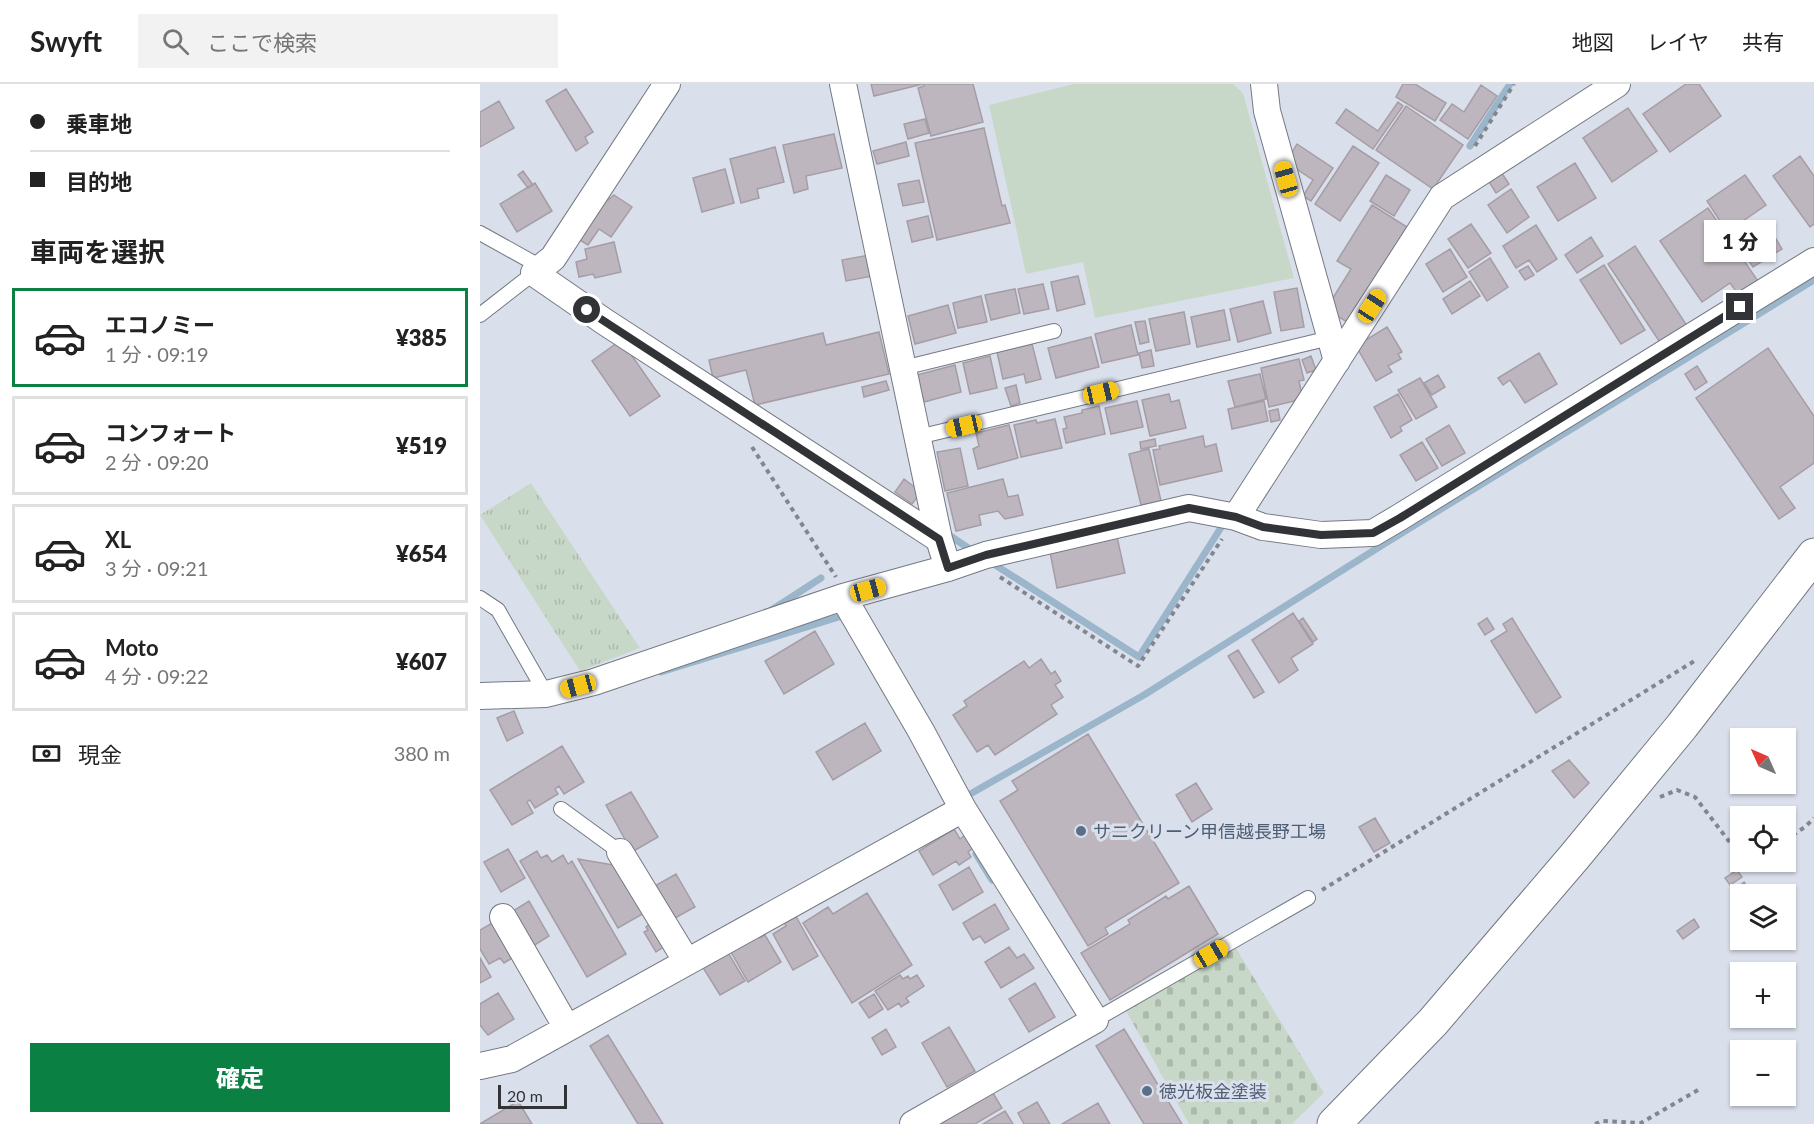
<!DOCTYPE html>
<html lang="ja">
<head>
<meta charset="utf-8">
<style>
  :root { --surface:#fff; --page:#f2f2f2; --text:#222; --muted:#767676; --line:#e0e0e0; --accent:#0b8043 }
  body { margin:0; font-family:Lato,"Noto Sans JP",sans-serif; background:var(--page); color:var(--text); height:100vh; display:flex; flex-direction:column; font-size:22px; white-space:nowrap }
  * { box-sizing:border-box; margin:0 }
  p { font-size:20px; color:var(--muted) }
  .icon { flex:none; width:33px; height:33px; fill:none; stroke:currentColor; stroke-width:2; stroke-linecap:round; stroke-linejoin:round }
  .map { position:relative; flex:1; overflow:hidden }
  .panel { display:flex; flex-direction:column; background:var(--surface); width:480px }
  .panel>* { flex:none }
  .top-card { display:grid; align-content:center; height:132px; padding:0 30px; background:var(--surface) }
  .needle { width:39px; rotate:315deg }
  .tools { position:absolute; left:1250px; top:644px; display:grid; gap:12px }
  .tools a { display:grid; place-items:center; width:66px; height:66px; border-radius:0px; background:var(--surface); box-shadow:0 2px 4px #0004; font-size:30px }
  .scale { position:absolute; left:18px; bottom:15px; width:69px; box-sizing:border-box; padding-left:6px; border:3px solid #313337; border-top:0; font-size:16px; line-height:21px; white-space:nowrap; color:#313337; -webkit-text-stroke:4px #dae0eb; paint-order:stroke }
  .end { position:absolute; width:27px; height:27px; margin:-14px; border:8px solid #313337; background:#fff; box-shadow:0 0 0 3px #fff }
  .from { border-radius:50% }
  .bubble { position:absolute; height:42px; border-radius:0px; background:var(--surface); box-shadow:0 2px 4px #0004; font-size:20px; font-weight:800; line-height:42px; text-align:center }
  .car { position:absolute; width:18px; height:36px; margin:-18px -9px; border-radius:8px; box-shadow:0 0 4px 2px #0007; background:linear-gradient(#f5c518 24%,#345 0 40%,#f5c518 0 76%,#345 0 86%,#f5c518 0) }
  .top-card b { display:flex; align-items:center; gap:21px; height:57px; font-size:22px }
  .top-card b+b { border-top:2px solid var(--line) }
  .top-card i { width:15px; height:15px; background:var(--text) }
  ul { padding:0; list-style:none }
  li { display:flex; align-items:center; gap:18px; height:99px; margin:0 12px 9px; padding:0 18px; border:3px solid var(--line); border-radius:0px }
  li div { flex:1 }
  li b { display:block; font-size:22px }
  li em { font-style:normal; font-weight:800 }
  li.current { border-color:var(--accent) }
  li>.icon { width:54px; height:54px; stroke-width:1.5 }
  h2 { padding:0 30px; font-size:27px; line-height:72px }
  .pay { display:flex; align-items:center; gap:15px; height:66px; padding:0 30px; font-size:22px }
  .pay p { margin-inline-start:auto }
  .primary-button { display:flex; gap:12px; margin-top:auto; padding:12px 30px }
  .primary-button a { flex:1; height:69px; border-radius:0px; background:var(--accent); color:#fff; font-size:24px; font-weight:800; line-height:69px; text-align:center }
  header { display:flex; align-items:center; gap:36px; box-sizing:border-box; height:84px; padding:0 30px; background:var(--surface); border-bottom:2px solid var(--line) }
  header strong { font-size:28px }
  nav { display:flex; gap:33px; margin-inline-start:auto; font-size:21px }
  .search { width:420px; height:54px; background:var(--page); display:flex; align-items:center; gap:15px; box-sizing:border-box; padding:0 21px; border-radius:0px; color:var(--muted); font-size:22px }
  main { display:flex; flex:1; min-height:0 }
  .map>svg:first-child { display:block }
</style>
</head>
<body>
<header>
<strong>Swyft</strong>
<div class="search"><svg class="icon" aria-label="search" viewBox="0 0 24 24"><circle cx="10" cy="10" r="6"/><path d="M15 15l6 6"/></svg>ここで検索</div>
<nav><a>地図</a><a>レイヤ</a><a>共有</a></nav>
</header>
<main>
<section class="panel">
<div class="top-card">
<b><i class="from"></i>乗車地</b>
<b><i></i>目的地</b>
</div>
<h2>車両を選択</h2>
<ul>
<li class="current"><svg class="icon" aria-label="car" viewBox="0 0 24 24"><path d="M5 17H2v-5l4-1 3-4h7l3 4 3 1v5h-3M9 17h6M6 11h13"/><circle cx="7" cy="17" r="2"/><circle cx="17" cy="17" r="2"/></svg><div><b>エコノミー</b><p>1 分 · 09:19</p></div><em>¥385</em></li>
<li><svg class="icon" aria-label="car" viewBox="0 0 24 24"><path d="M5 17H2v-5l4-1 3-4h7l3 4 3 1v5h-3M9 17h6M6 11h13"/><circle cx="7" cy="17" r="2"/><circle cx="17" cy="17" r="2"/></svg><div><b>コンフォート</b><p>2 分 · 09:20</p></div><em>¥519</em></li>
<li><svg class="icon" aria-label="car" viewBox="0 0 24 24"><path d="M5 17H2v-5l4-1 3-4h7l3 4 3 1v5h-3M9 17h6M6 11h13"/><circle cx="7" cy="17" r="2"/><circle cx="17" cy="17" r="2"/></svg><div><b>XL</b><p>3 分 · 09:21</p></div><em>¥654</em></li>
<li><svg class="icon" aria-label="car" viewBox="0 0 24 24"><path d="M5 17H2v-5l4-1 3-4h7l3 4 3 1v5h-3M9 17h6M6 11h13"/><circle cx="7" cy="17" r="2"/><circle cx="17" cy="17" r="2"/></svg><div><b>Moto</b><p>4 分 · 09:22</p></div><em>¥607</em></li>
</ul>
<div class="pay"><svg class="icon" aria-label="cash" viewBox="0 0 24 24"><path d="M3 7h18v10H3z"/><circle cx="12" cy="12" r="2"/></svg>現金<p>380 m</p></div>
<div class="primary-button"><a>確定</a></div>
</section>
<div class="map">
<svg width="1334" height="1040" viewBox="0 0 1334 1040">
  <defs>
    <pattern id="grass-tufts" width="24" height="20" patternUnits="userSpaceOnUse" patternTransform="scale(1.5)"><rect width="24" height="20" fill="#c8d8c8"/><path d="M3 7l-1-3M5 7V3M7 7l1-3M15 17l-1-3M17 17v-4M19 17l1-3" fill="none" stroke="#acbaac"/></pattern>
    <pattern id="cemetery-stones" width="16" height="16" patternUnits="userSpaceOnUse" patternTransform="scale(1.5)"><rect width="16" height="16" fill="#c8d8c8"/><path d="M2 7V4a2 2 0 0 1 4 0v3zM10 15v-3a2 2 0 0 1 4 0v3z" fill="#acbaac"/></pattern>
  </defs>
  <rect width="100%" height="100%" fill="#dae0eb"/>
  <path fill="url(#grass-tufts)" d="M51,399L160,564L100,587L0,431Z"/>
  <path fill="url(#cemetery-stones)" d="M754,861L844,1009L812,1040H709L645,925Z"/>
  <path fill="#c8d8c8" d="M594,0H753L763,9L814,194L615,234L603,178L546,190L509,21Z"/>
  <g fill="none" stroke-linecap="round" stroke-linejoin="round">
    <path stroke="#9bb6cb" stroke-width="7" d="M990,62L1030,0
      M469,451L494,468
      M509,477L659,573L742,442
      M290,527L341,494
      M181,588L362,532
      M492,709L664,611L904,460L1334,196
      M496,770L512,796"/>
  </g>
  <path fill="#beb6bf" stroke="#a59da6" stroke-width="1.5" d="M391,0H443L394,12Z
    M444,0H493L503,38L451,52L438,4L444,2Z
    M923,0H935L966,19L955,37L916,13Z
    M1206,0H1219L1241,32L1190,68L1163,30Z
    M1001,1L1017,12L988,55L960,36L972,20L984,28Z
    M86,5L113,48L105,53L108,59L96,67L66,17Z
    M19,17L34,44L0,63V28Z
    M918,18L923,22L893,65L856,39L866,25L898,47Z
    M926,22L983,61L953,105L896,66Z
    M1148,24L1177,67L1132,98L1103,54Z
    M445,35L449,49L428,55L424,40Z
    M504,44L522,122L525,121L530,139L457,156L435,59Z
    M354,50L362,84L326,92L328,105L314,109L303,61Z
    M426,58L429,72L397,80L393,67Z
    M817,60L853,84L831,117L823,112L833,96L806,78Z
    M873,62L899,79L860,137L835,120Z
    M295,63L304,98L277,105L279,114L261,119L250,75Z
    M1320,72L1334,92V140L1330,143L1293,92Z
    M1095,79L1116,114L1078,137L1057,103Z
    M245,85L254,119L222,128L213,94Z
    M1019,85L1029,100L1016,109L1006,93Z
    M43,87L53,101L48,104L38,91Z
    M906,91L930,106L914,132L890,117Z
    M1265,91L1286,121L1247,148L1227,117Z
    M439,96L444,118L423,122L418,100Z
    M55,99L72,127L37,148L20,120Z
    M1031,105L1049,133L1027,149L1008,121Z
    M134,111L152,123L131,153L119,145L108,161L98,155L122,112L128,116Z
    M892,121L927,143L867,238L846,225L871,185L857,177Z
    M1228,124L1280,200L1261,214L1250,199L1222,218L1180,157Z
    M448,132L453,153L432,158L427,137Z
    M1285,137L1302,165L1273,183L1255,156Z
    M991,140L1011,169L988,184L968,155Z
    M1056,141L1077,175L1057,188L1049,176L1036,184L1023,162Z
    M1111,153L1123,172L1097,189L1085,171Z
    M134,158L141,188L115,194L113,190L99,193L96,178L107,175L105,165Z
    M1155,162L1211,248L1185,266L1128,180Z
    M970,165L987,193L963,208L946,180Z
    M389,171L393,192L366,197L362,176Z
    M1010,174L1028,203L1007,217L989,188Z
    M1124,181L1165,246L1141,260L1100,196Z
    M1048,182L1054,191L1045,196L1039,187Z
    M598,192L605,220L577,227L571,198Z
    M990,197L1000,212L972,230L963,215Z
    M563,200L569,225L544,230L538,205Z
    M817,204L824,243L801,247L794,208Z
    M535,205L540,229L511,236L505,211Z
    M501,212L507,238L478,244L473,219Z
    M783,217L791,249L758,258L750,225Z
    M468,221L476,249L435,260L428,232Z
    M744,226L750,256L717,263L711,233Z
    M704,228L710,260L676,267L669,235Z
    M665,237L669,258L660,260L655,238Z
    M651,241L658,271L622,279L615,250Z
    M907,243L922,268L918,270L921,275L908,282L912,288L896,297L876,262Z
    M399,248L409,290L275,321L266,286L233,294L229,276L343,249L346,261Z
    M611,253L619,283L576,294L568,264Z
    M141,256L180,312L150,332L112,277Z
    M552,260L561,295L546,299L544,290L523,295L517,268Z
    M1288,264L1334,332V379L1300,403L1315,424L1299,435L1216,314Z
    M671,266L674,282L662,284L659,269Z
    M1059,269L1077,300L1045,319L1030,296L1023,301L1018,294Z
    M510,272L517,304L490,310L483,279Z
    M831,272L836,286L827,289L822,276Z
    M819,275L824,296L819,297L823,315L789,323L781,284Z
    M475,281L481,308L444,318L437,291Z
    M1217,282L1227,298L1215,306L1205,290Z
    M780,290L786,315L755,323L748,297Z
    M958,291L965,303L952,311L944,299Z
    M940,294L957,323L936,335L918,306Z
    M406,297L409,306L384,313L382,303Z
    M536,301L540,319L531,322L525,304Z
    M689,310L691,318L699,316L706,344L670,352L662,316Z
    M918,310L932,336L920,343L922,347L911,354L894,323Z
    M657,317L663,343L631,350L625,324Z
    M784,317L788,337L752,345L748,325Z
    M619,322L625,350L586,359L583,345L587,344L584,333L602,329V326Z
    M798,325L800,336L791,338L789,327Z
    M575,335L582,364L541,373L534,341L556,336L557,339Z
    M529,341L538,374L498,385L493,365L499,362L496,349Z
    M969,341L985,369L962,382L946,355Z
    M723,352L725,363L736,360L742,387L680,401L673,366L680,365L679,362Z
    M675,355L676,362L661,365L660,358Z
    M942,358L958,384L936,397L920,371Z
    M480,364L488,402L465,407L457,368Z
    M669,365L681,417L661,421L649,370Z
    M424,395L441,408L432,420L415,408Z
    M523,395L528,413L538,411L543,431L525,435L518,427L499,431L501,441L476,447L467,409Z
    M637,453L645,489L577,504L570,468Z
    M813,529L833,560L811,574L818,586L799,599L772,556Z
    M823,534L837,555L833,558L819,537Z
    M1007,534L1014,545L1005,551L998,540Z
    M1032,534L1081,613L1056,629L1011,557L1027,547L1023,540Z
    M335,547L354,580L304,610L285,577Z
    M758,566L784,608L774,614L748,572Z
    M561,575L571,590L575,587L581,597L575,601L583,613L571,621L577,630L515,671L508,661L497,668L473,631L487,622L484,617L544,577L549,584Z
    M34,627L43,649L27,657L17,634Z
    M385,639L401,667L353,696L336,668Z
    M608,650L699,799L625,844L628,850L608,862L520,717L538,706L532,697Z
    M82,662L104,698L84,710L79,702L75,705L78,710L55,724L50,716L47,718L53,729L32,741L10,706Z
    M1089,676L1109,699L1094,714L1072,687Z
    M716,699L732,725L712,738L696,711Z
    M151,708L178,753L152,768L126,721Z
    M895,734L910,759L894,768L879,743Z
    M474,745L480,755L485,751L493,764L488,768L491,773L479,781L476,777L453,791L439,767Z
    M28,765L45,794L21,808L4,778Z
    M57,767L61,774L67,771L72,778L83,771L88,780L92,777L146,870L107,893L40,777Z
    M98,775L139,782L166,828L138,844Z
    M489,783L503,808L473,826L459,801Z
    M1257,786L1262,793L1250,801L1245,794Z
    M196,790L215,823L195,834L188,822L184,823L173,803Z
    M1264,798L1269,805L1263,810H1260L1257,814L1252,808Z
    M709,802L738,850L630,916L601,869L650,840L648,836L686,812L688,815Z
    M387,809L432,881L372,919L323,839L348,823L353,830Z
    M49,817L69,852L50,864L30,829Z
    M515,820L529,845L505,859L500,852L493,856L483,839Z
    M313,827L338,872L313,886L293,850L306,842L301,833Z
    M1214,835L1219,843L1203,855L1197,847Z
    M12,839L32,874L24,879L20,874L9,880L0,865V846Z
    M170,839L185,862L176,868L164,848L168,846L166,843Z
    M275,844L280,854L285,851L301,878L268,898L247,861Z
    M529,863L537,874L544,870L554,884L521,904L505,878Z
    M247,867L265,897L240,911L222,882Z
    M0,874L11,893L0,899Z
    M420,891L423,895L428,892L430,895L437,891L444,902L426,914L429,918L421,923L419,919L408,926L395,907Z
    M555,899L575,933L549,948L529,915Z
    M18,909L34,935L8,951L0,941V920Z
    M394,910L403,925L389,934L379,919Z
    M469,943L495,987L467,1003L442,959Z
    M406,945L416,963L402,971L392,954Z
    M644,945L702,1040H664L616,962Z
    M128,951L183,1040H158L110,962Z
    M510,1004L522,1024L495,1040H448Z
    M38,1017L52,1040H0Z
    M557,1018L570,1040H544L538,1029Z
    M618,1019L630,1040H582Z
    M525,1027L533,1040H503Z"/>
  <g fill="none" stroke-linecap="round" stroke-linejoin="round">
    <g stroke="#747983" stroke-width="16">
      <path id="lane" d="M0,149L61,183
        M0,231L54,189
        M423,284L574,247
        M438,353L850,254
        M0,514L18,526L66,610
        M81,725L140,768
        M615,936L828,814"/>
    </g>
    <g stroke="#747983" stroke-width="28">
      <path id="street" d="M187,0L73,174L54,189L125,238L459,455L468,484
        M363,0L459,455
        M784,0L787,27L857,277
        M756,433L962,113L1137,0
        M363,513L441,647L483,725L615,936L433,1040
        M0,612L66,610L114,598L363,513L468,484L506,471L709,424L756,433L783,443L841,451L893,449L920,433L1334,177
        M140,768L207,878
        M23,833L87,944
        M0,982L32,975L483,725"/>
    </g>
    <g stroke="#747983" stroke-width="35">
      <path id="secondary" d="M854,1040L953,938L1095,772L1202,642L1334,471"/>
    </g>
    <path stroke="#82868e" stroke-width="4" stroke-dasharray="4.5 4.5" stroke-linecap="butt" d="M995,62L1034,0
      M272,363L356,493
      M520,493L658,582L742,455
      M1180,713L1197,706L1215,713L1255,765L1260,767
      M1305,756L1325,743L1334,734
      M842,806L1216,576
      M1115,1040L1122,1037L1161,1039L1218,1006"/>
    <use href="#lane" stroke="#fff" stroke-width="14"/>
    <use href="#street" stroke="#fff" stroke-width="26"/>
    <use href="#secondary" stroke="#fff" stroke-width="33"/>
  </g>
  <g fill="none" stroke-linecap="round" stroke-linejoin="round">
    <path stroke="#313337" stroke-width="8" d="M107,226L459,455L468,484L506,471L709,424L756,433L783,443L841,451L893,449L920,434L1260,223"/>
  </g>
  <g fill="#5c6f8a" stroke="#dae0eb" stroke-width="2">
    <circle cx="601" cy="747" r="6"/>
    <circle cx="667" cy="1007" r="6"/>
  </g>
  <g text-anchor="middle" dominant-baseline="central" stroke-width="6" stroke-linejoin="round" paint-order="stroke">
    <g font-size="18" fill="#4e5e75" stroke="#dae0eb" text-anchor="start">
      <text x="613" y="747">サニクリーン甲信越長野工場</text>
      <text x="679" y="1007">徳光板金塗装</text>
    </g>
  </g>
</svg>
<div class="tools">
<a><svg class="needle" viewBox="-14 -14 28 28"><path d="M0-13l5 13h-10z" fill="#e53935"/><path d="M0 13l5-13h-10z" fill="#767676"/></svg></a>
<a><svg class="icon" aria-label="locate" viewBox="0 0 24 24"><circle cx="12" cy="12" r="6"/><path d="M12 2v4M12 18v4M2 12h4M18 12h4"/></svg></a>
<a><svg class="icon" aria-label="layers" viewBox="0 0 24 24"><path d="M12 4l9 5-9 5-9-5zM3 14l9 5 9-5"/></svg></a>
<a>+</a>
<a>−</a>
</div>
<div class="scale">20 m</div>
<i class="end from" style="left:107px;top:226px"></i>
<i class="end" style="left:1260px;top:223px"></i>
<div class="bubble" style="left:1224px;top:136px;width:72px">1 分</div>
<i class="car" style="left:806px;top:95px;rotate:344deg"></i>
<i class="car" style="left:892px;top:222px;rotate:33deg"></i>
<i class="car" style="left:621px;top:309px;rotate:77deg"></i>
<i class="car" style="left:484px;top:342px;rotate:257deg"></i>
<i class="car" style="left:388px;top:506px;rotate:75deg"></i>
<i class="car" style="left:98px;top:602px;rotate:255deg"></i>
<i class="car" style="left:731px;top:870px;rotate:60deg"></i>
</div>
</main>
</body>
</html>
